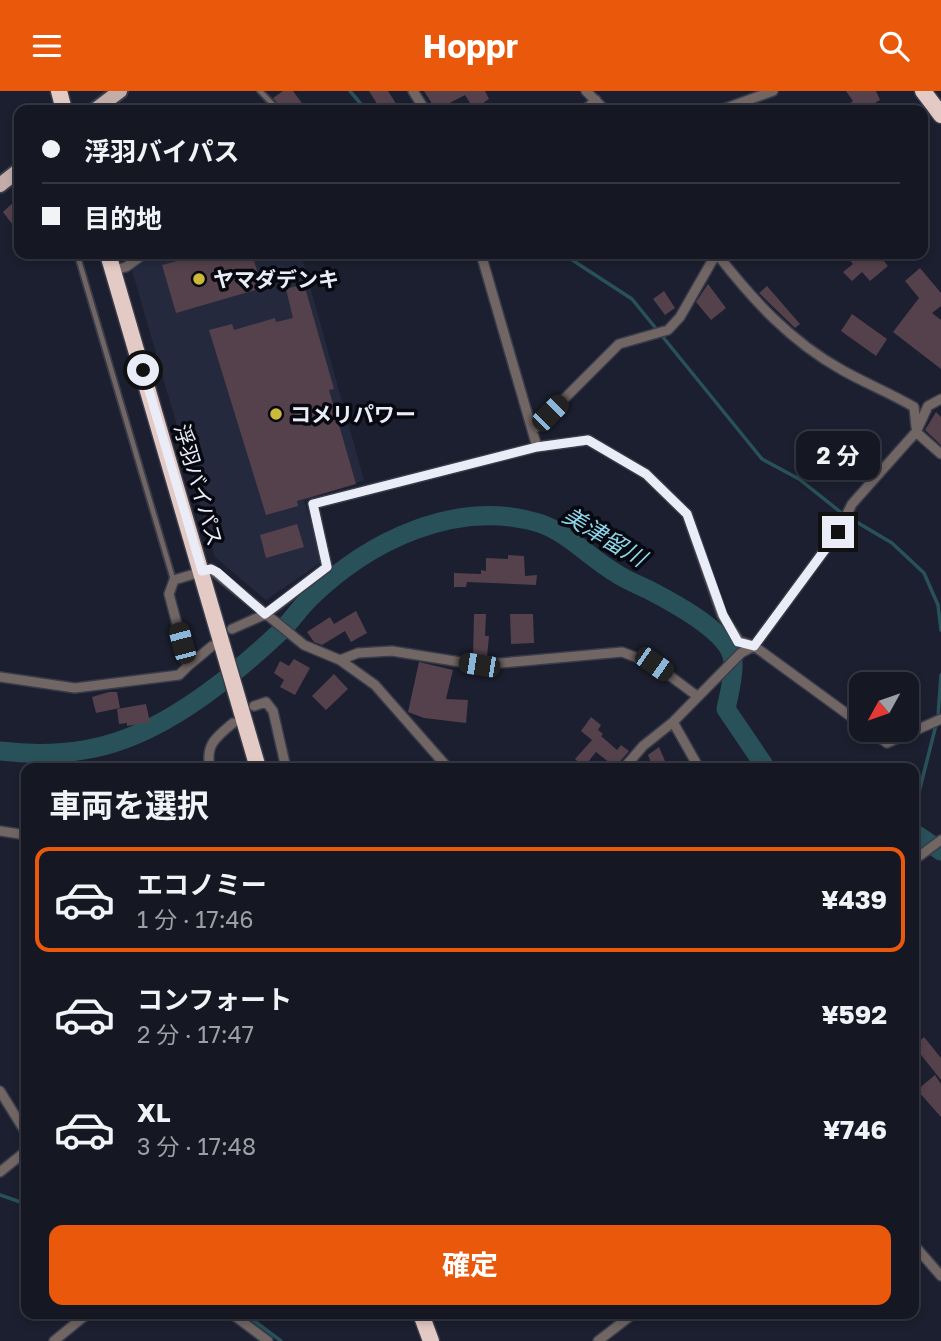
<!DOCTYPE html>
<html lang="ja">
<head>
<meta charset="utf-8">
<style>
  :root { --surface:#151723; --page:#1e202b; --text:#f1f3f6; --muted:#9d9fa6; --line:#343641; --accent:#ea580c }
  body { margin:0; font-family:"Golos Text","Noto Sans JP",sans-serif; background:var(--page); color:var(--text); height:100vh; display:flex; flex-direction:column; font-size:26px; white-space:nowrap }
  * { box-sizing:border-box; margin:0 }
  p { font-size:23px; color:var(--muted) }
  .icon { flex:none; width:38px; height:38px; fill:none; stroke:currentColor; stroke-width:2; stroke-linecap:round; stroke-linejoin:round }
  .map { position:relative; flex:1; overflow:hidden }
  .drawer { position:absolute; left:21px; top:672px; width:898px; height:556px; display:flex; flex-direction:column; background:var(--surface); border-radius:14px; box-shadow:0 4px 10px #0003,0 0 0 2px var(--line) }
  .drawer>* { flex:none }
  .top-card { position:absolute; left:14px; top:14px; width:914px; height:154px; border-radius:14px; box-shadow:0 4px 10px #0003,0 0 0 2px var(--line); display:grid; align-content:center; height:154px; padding:0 28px; background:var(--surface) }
  .needle { width:46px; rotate:230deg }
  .buttons { position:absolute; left:849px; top:581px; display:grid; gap:14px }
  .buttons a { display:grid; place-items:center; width:70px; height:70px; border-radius:14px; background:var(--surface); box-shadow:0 4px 10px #0003,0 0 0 2px var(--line); font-size:35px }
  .end { position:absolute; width:32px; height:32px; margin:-16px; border:9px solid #eaedf8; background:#111; box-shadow:0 0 0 4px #111 }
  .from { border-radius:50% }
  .bubble { position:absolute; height:49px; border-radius:14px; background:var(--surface); box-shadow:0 4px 10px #0003,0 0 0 2px var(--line); font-size:23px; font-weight:700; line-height:49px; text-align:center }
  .car { position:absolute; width:21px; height:42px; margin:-21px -10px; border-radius:9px; box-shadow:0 0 5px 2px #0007; background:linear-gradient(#222 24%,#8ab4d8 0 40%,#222 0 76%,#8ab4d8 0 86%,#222 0) }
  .top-card b { display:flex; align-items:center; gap:24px; height:66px; font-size:26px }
  .top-card b+b { border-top:2px solid var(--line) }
  .top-card i { width:18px; height:18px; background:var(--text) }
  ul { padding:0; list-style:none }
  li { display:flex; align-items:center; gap:21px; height:105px; margin:0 14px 10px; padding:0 14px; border:4px solid transparent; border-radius:14px }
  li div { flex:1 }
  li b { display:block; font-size:26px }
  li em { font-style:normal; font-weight:700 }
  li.active { border-color:var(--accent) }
  li>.icon { width:63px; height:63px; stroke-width:1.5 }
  h2 { padding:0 28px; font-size:32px; line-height:84px }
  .cta { display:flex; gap:14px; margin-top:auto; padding:14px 28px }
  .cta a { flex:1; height:80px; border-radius:14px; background:var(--accent); color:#fff; font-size:28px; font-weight:700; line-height:80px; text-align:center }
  header { display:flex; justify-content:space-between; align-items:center; height:91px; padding:0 28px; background:var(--accent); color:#fff; font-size:32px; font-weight:700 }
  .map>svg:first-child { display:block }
</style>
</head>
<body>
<header><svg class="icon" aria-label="menu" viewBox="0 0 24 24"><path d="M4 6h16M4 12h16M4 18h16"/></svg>Hoppr<svg class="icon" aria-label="search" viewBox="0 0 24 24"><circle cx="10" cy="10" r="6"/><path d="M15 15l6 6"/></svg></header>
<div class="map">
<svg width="941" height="1250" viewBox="0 0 941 1250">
  <rect width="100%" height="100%" fill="#1c1f2f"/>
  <path fill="#25293e" d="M150,163H301L364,389L304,410L323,470L266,509L215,466L131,176Z"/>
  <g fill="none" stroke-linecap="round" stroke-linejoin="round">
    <path stroke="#29515a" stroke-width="3.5" d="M350,0L366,19
      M563,163L632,208L762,368L799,388L843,423L892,452L924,482L938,514L941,539
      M914,721L938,626L941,584
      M0,1104L26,1113
      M245,1223L281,1250"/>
    <path stroke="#29515a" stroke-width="19" d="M0,660C42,665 85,663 125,648C182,627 237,581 281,540C291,530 299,518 309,508C368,450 456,407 539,432C567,441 589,466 614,481C624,488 636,493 647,498C670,510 732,541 733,571C734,586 729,603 726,618L766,677
      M914,742L941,760"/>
  </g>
  <path fill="#55414b" d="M283,0H293L307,19H283L273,7Z
    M369,0H388L400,19H381Z
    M424,0H485L489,8L474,18L465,4L436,19Z
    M846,0H876L880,9L863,19H842L853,10Z
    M19,106V142L3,121Z
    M186,163H252L262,197L176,222L162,174L177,170L176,166Z
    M845,163H878L888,175L870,190L862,181L852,190L843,181L853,173Z
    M920,177L941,202V215L932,222L941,229V278L893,241L919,207L905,190Z
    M304,193L334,298L329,299L356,393L297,410L298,415L266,424L209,239L232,233L234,239L275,227L276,231L293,227L286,198Z
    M708,193L726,217L711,229L696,211Z
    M767,195L800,233L795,237L759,202Z
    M664,200L675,217L665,224L653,208Z
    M852,223L887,248L876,265L841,240Z
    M936,321L941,326V354L925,339Z
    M297,433L304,456L266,467L260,444Z
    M508,464L524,465L525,485L537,484L536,494L467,491L466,496H454V482L481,483V479L486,480V467L508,468Z
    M356,520L367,542L351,551L345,540L322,554L314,551L307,541L330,526L334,533Z
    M474,523H486L485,545H489L487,566H473Z
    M510,523H533L534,552L511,553Z
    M294,568L310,577L295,604L280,596L284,589L274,582L280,570L289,575Z
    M419,571L453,579L446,608L468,609L466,632L424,627L408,621Z
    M334,583L348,598L326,619L312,605Z
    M109,601H117L120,617L96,622L92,606Z
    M146,613L150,631L127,635V632L119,633L117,618Z
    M591,626L601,634L598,639L603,643L601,645L617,659L621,654L629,660L615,676L596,661L584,676L575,668L592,649L581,640Z
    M659,656L668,677H653L648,664Z
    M924,946L941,967V989L914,955Z
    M935,984L941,993V1026L917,999Z"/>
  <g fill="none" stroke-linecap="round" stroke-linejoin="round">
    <g stroke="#393c4b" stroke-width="8">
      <path id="lane" d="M260,0L278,19
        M77,163L173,488"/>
    </g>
    <g stroke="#393c4b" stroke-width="12">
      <path id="street" d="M413,0L425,19
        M586,0L605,19
        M585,19L596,9
        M721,19L773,0
        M481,163L537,356
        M717,163C753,209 790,250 842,279C865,292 890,302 914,316L916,336
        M114,179L126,176L144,163
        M533,339L619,253L668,239L680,226L716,163
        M916,341L941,363
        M232,538L266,523L327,476L313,413L537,356L588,349L646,383L687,423L722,524L739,550L754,555L861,633
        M212,555L188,575L169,503L174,489L211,478L304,554L340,569L375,594L448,677
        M340,569L358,562L392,560L479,574L622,561L654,573L697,605
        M0,586L75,597L179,584L188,575
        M254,615L266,611L273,620L286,677
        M673,631L699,677
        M869,639L887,652L941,628
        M210,677C205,654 216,646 233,632
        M624,677L643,655L673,631L741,562L754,555L838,441L852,413L916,341L928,315L941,308
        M0,740L26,744
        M914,769L941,749
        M0,1000L26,1042
        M0,1081L26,1060
        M914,1154L941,1185
        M232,1223L268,1250
        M54,1250L87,1223
        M598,1250L633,1223"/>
    </g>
    <g stroke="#393c4b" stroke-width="18">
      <path id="primary" d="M95,19L120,0
        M0,94L19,79"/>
    </g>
    <g stroke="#393c4b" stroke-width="19">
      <path id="highway" d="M59,0L64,19
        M923,0L941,24
        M108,163L258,677
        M421,1223L431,1250"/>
    </g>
    <use href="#lane" stroke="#716664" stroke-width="4.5"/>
    <use href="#street" stroke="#716664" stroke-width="9"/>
    <use href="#primary" stroke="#c3ada9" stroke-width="14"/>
    <use href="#highway" stroke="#e4cac5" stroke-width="16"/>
  </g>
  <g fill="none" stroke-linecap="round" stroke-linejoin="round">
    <path stroke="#eaedf8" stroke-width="9" d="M143,279L202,480L211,478L217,481L265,523L327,476L313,413L537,356L588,349L646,383L687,423L723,524L738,551L754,555L838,441"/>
  </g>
  <g fill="#cbba39" stroke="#080910" stroke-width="2.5">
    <circle cx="199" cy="188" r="7"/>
    <circle cx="276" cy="323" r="7"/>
  </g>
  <g text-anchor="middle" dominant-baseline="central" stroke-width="7" stroke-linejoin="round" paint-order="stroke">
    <g font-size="21" font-weight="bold" fill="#eaedf8" stroke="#080910" text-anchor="start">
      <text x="213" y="188">ヤマダデンキ</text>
      <text x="290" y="323">コメリパワー</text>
    </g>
    <g font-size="21" fill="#eaedf8" stroke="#080910">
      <text transform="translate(199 394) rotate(74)">浮羽バイパス</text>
    </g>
    <g font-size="23" font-style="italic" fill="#8dd6e9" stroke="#080910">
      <text transform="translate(605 445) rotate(31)">美津留川</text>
    </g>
  </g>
</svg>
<div class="buttons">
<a><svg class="needle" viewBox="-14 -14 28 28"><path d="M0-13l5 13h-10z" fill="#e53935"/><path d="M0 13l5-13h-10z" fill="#9d9fa6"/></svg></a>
</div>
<i class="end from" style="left:143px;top:279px"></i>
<i class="end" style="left:838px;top:441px"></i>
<div class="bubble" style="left:796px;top:340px;width:84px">2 分</div>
<i class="car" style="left:550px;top:322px;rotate:45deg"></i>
<i class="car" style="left:182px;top:552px;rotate:345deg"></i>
<i class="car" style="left:654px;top:573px;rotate:125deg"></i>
<i class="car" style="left:479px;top:574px;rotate:279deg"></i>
<div class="top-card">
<b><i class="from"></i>浮羽バイパス</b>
<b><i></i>目的地</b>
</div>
<section class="drawer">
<h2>車両を選択</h2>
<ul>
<li class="active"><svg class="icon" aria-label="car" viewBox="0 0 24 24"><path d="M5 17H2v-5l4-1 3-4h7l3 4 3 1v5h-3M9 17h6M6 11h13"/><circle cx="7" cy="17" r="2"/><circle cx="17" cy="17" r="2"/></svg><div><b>エコノミー</b><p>1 分 · 17:46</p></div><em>¥439</em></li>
<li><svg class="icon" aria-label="car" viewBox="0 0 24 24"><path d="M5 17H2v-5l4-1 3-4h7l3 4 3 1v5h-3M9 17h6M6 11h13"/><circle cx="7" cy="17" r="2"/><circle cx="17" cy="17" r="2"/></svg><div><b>コンフォート</b><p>2 分 · 17:47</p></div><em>¥592</em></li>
<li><svg class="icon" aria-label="car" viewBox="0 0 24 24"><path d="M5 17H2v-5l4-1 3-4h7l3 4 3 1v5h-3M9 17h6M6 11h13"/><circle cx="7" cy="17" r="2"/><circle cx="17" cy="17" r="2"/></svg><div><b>XL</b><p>3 分 · 17:48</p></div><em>¥746</em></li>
</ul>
<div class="cta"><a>確定</a></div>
</section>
</div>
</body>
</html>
